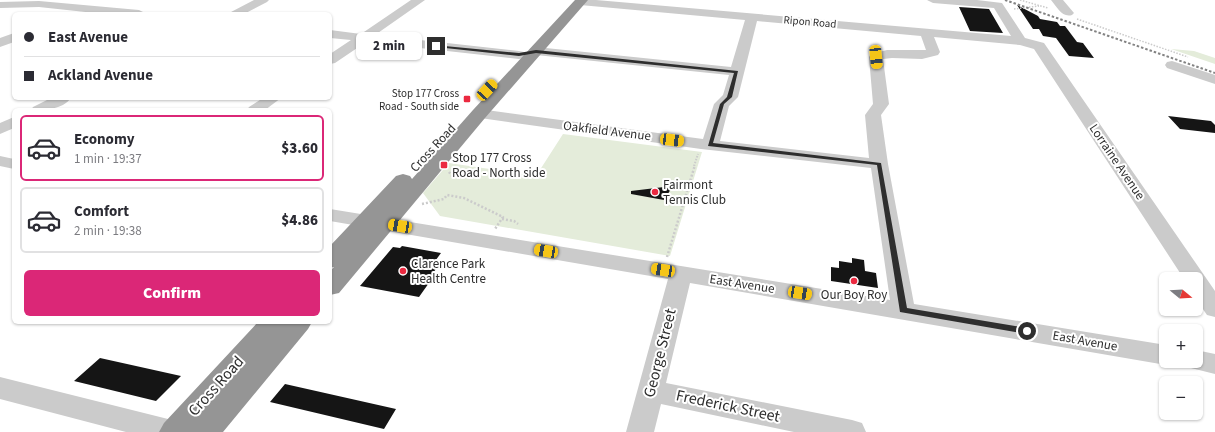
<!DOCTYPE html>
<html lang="en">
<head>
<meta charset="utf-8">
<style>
  :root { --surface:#fff; --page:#f2f2f3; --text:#2b2b33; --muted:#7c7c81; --line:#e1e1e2; --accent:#db2777 }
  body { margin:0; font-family:"Source Sans 3",sans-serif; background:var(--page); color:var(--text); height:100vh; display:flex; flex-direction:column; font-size:15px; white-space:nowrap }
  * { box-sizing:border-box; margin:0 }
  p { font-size:13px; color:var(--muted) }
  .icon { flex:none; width:22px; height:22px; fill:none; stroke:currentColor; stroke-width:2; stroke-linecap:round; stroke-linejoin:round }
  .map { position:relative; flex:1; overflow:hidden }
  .drawer { position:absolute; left:12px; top:108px; width:320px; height:216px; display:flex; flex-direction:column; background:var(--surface); border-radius:6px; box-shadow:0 1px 3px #0004 }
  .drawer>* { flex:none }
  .banner { position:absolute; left:12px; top:12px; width:320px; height:88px; border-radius:6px; box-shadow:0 1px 3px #0004; display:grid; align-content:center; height:88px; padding:0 12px; background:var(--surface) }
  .needle { width:26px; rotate:108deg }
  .buttons { position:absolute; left:1159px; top:272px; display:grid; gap:8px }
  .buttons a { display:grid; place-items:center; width:44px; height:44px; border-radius:6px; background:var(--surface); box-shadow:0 1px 3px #0004; font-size:20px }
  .end { position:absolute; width:18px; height:18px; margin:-9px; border:5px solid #2e2e2e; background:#fff; box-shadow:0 0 0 2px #fff }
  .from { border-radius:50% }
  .bubble { position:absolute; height:28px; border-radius:6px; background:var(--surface); box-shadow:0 1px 3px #0004; font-size:13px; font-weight:800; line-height:28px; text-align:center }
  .car { position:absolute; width:12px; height:24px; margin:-12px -6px; border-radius:5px; box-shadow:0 0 3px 1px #0007; background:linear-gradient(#f5c518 24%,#345 0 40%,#f5c518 0 76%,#345 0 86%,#f5c518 0) }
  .banner b { display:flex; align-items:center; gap:14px; height:38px; font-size:15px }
  .banner b+b { border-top:1px solid var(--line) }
  .banner i { width:10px; height:10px; background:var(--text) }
  ul { padding:7px 0 0; list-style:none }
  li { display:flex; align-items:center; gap:12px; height:66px; margin:0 8px 6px; padding:0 4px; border:2px solid var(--line); border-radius:6px }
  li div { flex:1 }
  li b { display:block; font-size:15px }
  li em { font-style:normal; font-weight:800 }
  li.current { border-color:var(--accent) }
  li>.icon { width:36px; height:36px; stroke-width:1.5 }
  .action { display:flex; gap:8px; margin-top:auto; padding:8px 12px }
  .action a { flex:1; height:46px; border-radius:6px; background:var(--accent); color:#fff; font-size:16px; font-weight:800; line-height:46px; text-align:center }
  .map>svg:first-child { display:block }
</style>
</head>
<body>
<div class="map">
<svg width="1215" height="432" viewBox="0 0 1215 432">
  <rect width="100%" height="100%" fill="#fff"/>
  <path fill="#e4ecda" d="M1171,49L1194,51L1215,58V64Z
    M563,134L702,152L670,256L440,216L423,193L449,163L536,176Z"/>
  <path fill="#151515" d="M1017,5L1038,16L1040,19L1057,22L1060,26H1065L1077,42L1083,43L1094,58L1069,56L1056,38L1043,36L1039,29H1033Z
    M959,7L989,9L1003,33L970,31Z
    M1168,116L1211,121L1215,125V133L1180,129Z
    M664,187L671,189L664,200L631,194V191Z
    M402,246L441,253L430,268L436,269L433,273H436L419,297L360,286L393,247L400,248Z
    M852,258L864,260L865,271L876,273L878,288L831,281V267L839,268V261L852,263Z
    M100,358L181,376L156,401L74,381Z
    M285,384L396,409L384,429L270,402Z"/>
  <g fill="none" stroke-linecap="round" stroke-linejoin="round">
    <path stroke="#cbcbcb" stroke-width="1.5" stroke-dasharray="1.5 1.5" stroke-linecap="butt" d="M1020,0L1048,8
      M1014,9L1039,6
      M1077,19L1188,57"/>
    <path stroke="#cbcbcb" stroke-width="2" stroke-dasharray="1.5 1.5" stroke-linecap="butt" d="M694,166L698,154"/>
    <path stroke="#cbcbcb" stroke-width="2.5" stroke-dasharray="2 2" stroke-linecap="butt" d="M449,172L452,176L461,177
      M422,204L444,199L447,195L464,198L503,217L495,229
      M502,219L514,221L518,224
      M667,257L695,165"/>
    <path fill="#cbcbcb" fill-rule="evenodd" d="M254,0H269L267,2L244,14H229L231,12Z
      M411,0H425L375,35L519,51L524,52L526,55L524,58L519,59L366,42L335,63L330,64V54L351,40L330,38V30L361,34Z
      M576,0H596L1011,36L994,8L933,3L927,0H977L1002,3L1025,38L1044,43L1215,291V317L1207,315L1196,299V279H1184L1034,49L1020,45L934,37L940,52L938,55L922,59L892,58L883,59L889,104L881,115L888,164L914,304L1166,345V361L1175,362L1166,365L690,283L666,383L852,420L862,423L866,432H794L661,404L654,432H626L668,279L330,221V209L890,300L871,168L701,149L473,117L471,114L473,111L479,109L703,139L714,104L723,95L729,75L536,55L531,54L529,51L531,48L536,47L731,67L745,20L580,5L576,4L574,2ZM757,21L921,36L926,50H887L871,54L869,57L873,104L865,115L869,158L720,141L729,106L738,97Z
      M1051,0H1063L1074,13L1072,15C1062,18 1057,7 1051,0Z
      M39,1L139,10L143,12L145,14H104L39,7L0,8V2Z
      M14,33V42L0,47V38Z
      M1172,61L1215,75V84L1167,68L1165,65L1167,62Z
      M51,98H71C62,110 45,110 31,110L33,107Z
      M263,98H281L265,110H247L249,107Z
      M14,117V128L0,134V123Z
      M0,156L14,159V169L0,166Z
      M1196,350L1215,354V374L1187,367L1184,361H1196Z
      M0,377L172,420L182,423L186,432H126L0,399Z"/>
    <path fill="#959595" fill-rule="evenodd" d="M575,0H588L485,118L339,293L330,295V271L334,267L330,268V246L396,176L403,174L410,176L412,179L473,110Z
      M258,322H312L308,329L223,432H159L164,423Z"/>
    <path stroke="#838383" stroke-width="2" stroke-dasharray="2.5 2" stroke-linecap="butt" d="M1005,0L1215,73"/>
  </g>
  <path fill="#2e2e2e" d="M434,45L519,53L536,50L738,71L732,97L724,104L713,143L881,163L907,308L1027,328L1031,331L1027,334L900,312L877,165L708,146L720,104L727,97L734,73L536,53L519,56L436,47Z"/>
  <g fill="#eb2940" stroke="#fff" stroke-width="1.5">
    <rect x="463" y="95" width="8" height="8" rx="2"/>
    <rect x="440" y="161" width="8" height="8" rx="2"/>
    <circle cx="655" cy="192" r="4"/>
    <circle cx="403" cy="271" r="4"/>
    <circle cx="854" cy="281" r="4"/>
  </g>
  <g text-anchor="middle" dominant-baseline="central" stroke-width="4" stroke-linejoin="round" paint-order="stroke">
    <g font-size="11" fill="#2e2e2e" stroke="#fff">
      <text transform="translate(810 22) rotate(5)">Ripon Road</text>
    </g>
    <g font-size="11" fill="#2e2e2e" stroke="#fff" text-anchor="end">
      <text x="459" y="93">Stop 177 Cross<tspan x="459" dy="13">Road - South side</tspan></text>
    </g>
    <g font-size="13" fill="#2e2e2e" stroke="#fff">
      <text transform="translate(607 131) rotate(7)">Oakfield Avenue</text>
      <text transform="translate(433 148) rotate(-47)">Cross Road</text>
      <text transform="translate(1117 162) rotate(56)">Lorraine Avenue</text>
      <text transform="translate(742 284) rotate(9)">East Avenue</text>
      <text transform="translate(1085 341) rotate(10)">East Avenue</text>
    </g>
    <g font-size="13" fill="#2e2e2e" stroke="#fff" text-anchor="start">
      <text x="452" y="158">Stop 177 Cross<tspan x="452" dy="15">Road - North side</tspan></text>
      <text x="663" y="185">Fairmont<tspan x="663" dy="15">Tennis Club</tspan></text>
      <text x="411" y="264">Clarence Park<tspan x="411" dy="15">Health Centre</tspan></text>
      <text x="854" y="295" text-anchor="middle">Our Boy Roy</text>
    </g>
    <g font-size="16" fill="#2e2e2e" stroke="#fff">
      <text transform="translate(660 353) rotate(-76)">George Street</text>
      <text transform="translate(216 386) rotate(-48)">Cross Road</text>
      <text transform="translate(728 406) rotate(12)">Frederick Street</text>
    </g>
  </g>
</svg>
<div class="buttons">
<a><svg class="needle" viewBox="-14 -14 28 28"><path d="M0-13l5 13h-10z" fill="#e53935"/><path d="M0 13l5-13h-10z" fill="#7c7c81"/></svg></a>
<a>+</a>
<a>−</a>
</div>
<i class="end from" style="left:1027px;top:331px"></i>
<i class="end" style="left:436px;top:46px"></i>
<div class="bubble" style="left:356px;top:32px;width:66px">2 min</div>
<i class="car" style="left:876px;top:57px;rotate:174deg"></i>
<i class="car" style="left:487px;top:90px;rotate:43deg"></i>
<i class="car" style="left:672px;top:140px;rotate:97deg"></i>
<i class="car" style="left:400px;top:226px;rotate:280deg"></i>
<i class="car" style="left:546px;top:251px;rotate:280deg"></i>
<i class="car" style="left:663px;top:270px;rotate:279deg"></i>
<i class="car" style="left:800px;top:293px;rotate:99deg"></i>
<div class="banner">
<b><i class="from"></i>East Avenue</b>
<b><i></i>Ackland Avenue</b>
</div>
<section class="drawer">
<ul>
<li class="current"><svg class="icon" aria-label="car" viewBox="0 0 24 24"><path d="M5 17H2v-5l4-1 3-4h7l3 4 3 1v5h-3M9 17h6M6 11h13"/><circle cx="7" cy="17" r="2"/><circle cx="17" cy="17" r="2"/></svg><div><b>Economy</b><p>1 min · 19:37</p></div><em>$3.60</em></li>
<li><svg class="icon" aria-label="car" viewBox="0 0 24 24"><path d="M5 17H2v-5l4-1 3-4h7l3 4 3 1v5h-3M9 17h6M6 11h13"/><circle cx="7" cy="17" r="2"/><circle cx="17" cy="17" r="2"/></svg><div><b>Comfort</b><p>2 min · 19:38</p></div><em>$4.86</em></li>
</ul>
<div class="action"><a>Confirm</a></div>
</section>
</div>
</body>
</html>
